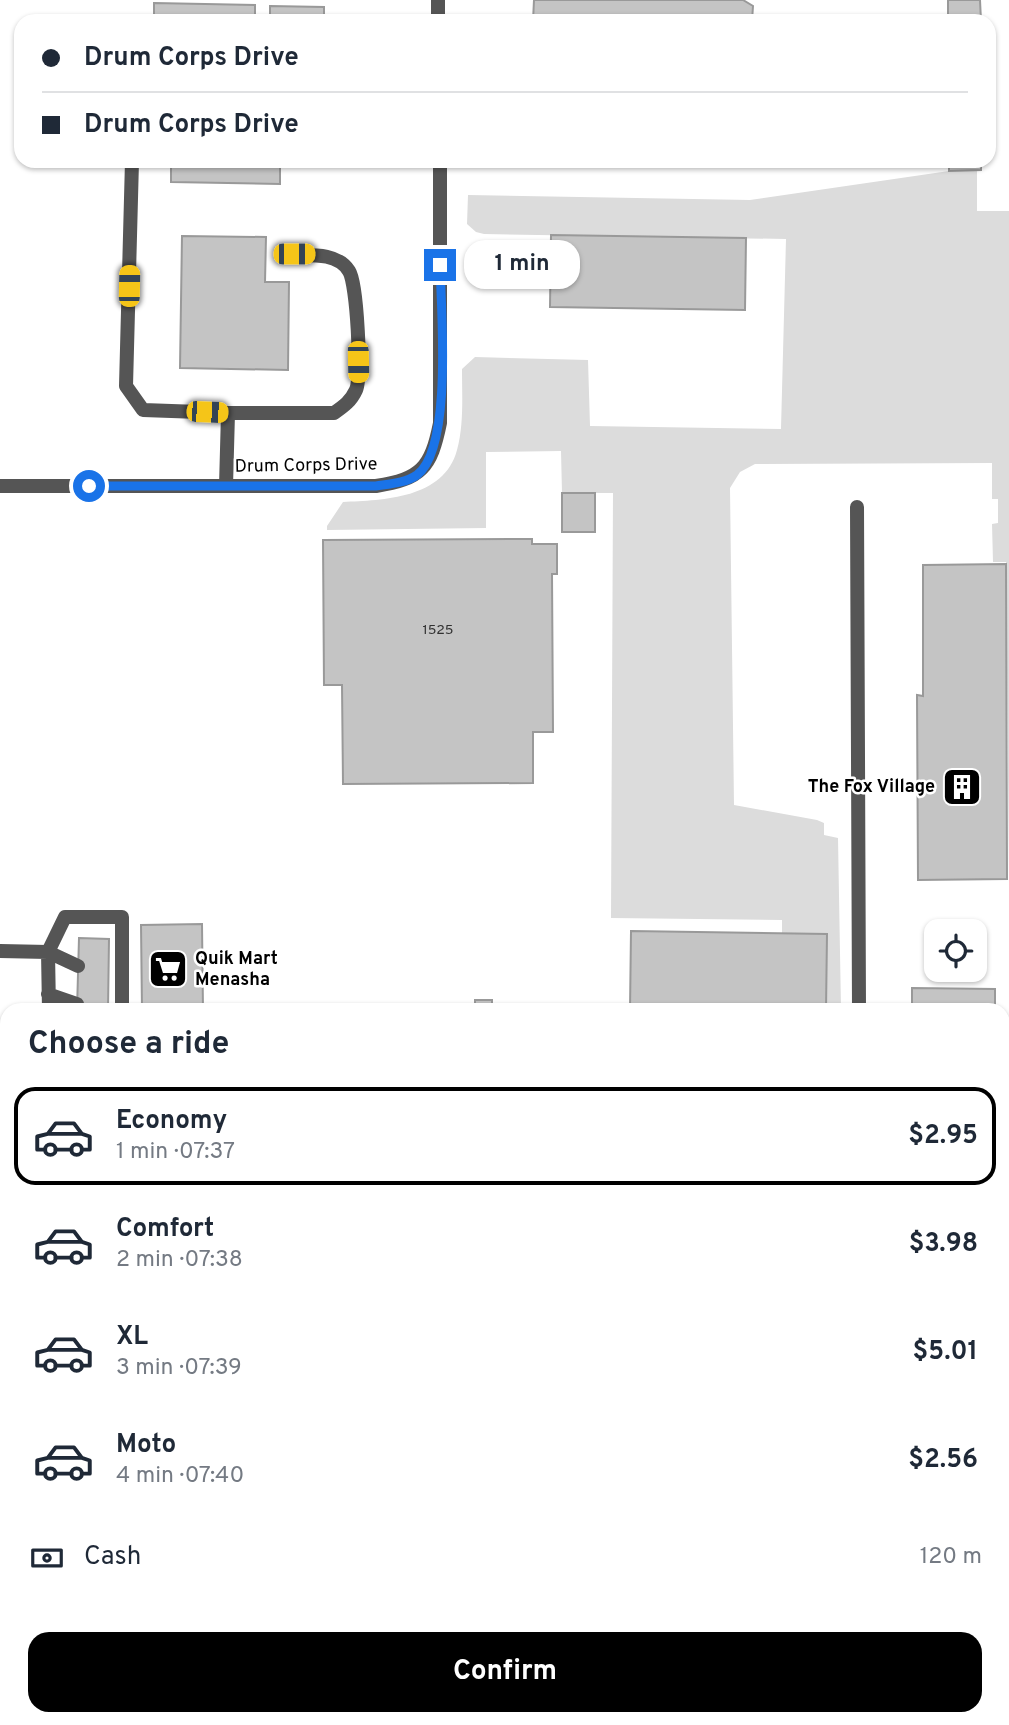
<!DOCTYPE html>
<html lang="en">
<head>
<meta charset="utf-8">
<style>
  :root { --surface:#fff; --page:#f2f2f3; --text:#1f2937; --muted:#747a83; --line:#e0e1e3; --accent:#000 }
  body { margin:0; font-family:Overpass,sans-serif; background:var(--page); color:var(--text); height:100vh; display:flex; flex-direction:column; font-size:26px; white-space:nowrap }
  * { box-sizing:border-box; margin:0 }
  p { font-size:23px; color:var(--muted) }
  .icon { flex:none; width:38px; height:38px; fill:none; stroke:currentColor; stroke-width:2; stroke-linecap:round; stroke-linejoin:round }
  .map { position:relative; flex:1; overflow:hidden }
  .drawer { position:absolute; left:0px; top:1003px; width:1010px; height:723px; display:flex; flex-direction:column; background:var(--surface); border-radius:21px 21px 0 0; box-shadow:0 2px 5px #0004 }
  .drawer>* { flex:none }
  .hud { position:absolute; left:14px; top:14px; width:982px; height:154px; border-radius:21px; box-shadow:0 2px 5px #0004; display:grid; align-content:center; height:154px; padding:0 28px; background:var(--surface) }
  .controls { position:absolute; left:924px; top:919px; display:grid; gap:14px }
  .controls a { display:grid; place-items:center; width:63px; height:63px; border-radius:14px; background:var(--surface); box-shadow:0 2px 5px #0004; font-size:35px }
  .end { position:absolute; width:32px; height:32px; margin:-16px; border:9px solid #1a73e8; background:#fff; box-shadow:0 0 0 4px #fff }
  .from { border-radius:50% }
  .bubble { position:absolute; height:49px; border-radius:21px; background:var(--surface); box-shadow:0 2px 5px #0004; font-size:23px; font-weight:700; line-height:49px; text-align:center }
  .car { position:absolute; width:21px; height:42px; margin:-21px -10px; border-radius:9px; box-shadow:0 0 5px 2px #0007; background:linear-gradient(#f5c518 24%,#345 0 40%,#f5c518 0 76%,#345 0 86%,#f5c518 0) }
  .hud b { display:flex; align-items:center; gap:24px; height:66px; font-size:26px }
  .hud b+b { border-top:2px solid var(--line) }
  .hud i { width:18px; height:18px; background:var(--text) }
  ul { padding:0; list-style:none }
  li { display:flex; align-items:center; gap:21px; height:98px; margin:0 14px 10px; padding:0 14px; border:4px solid transparent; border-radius:21px }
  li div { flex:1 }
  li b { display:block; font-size:26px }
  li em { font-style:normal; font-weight:700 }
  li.selected { border-color:var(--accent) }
  li>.icon { width:63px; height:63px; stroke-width:1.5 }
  h2 { padding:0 28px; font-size:32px; line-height:84px }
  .pay { display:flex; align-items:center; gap:18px; height:77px; padding:0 28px; font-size:26px }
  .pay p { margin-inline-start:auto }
  .primary-button { display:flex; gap:14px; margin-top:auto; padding:14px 28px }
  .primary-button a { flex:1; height:80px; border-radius:21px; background:var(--accent); color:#fff; font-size:28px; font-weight:700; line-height:80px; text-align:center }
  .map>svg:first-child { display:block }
</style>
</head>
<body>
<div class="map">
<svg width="1009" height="1725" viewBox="0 0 1009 1725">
  <rect width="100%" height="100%" fill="#fff"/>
  <path fill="#dcdcdc" d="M977,170V211H1009V879L1006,562H993L992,524L998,523V499H992V463L755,464L740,472L730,488L734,805L817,820L824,823V835L838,838L841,1010H826L782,934V920L611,918L613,493H562L561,451L486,452V528L327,530V526L343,502C383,500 444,499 457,450C464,425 462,395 462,369L475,357L588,360L590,426L781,429L786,239L484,234L476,232L467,224L468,195L750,200L949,171Z"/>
  <path fill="#c4c4c4" stroke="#999" stroke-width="2" d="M534,0H743L753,6L752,21H533Z
    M948,0H980L981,21H948Z
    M154,3L255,5V21H154Z
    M270,6L324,7V21H270Z
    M171,161H280V184L171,182Z
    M949,161H981V170L949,171Z
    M551,235L746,238L745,310L550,307Z
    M182,236L266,237L265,282H289L288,370L180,368Z
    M562,493H595V532H562Z
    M532,539V544H557V574H552L553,732H533V783L343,784L342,685H324L323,540Z
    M1006,564L1007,879L918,880L917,695L923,696V565Z
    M202,924L203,1010H142L141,925Z
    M631,931L827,934L826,1010H630Z
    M79,938L109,939L108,1010H77Z
    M912,988L995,989V1010H912Z
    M475,1000H492V1006H553V1010H413V1004L475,1005Z
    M1003,1530H1009V1678H1003Z
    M255,1718H341V1725H255Z"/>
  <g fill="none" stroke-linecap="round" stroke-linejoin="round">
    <path stroke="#555" stroke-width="14" d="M132,161L126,386L143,410L228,413L226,486
      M228,413H334C344,406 351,401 356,390C362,377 357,283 349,271C338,253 312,255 294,255
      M857,507L859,1010
      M0,951L48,952L65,917H122V1010
      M48,994L77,1004
      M49,1010L48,952L78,966
      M0,1052H7"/>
    <path stroke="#555" stroke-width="14" d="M438,0V21
      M0,486H376C421,479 431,468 440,423V161"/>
    <path stroke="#222" stroke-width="14" d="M0,1199H7
      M1003,1204H1009"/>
  </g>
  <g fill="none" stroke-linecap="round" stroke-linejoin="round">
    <path stroke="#1a73e8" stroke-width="9" d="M89,486H376C389,484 406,483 417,475C453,448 441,309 440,265"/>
  </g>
  <defs>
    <g id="building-square" transform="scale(2.0125)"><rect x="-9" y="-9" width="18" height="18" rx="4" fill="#000" stroke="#fff"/><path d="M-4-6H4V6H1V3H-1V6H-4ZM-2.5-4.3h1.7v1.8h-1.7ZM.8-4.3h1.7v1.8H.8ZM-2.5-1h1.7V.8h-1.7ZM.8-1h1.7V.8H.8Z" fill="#fff"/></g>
    <g id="supermarket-square" transform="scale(2.0125)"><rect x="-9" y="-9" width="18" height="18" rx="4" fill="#000" stroke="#fff"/><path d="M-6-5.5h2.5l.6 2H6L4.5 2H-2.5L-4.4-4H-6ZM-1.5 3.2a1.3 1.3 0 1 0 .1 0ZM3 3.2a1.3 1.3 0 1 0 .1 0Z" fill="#fff"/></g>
  </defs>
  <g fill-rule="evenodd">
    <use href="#building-square" x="962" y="787"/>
    <use href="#supermarket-square" x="168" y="969"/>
  </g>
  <g text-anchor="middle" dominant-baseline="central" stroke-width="5" stroke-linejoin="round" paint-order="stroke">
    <g font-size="14" fill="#313131">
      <text x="438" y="630">1525</text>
    </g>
    <g font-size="18" fill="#000" stroke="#fff">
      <text transform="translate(306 466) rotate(-1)">Drum Corps Drive</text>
    </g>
    <g font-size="18" font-weight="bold" fill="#000" stroke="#fff" text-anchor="end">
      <text x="935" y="787">The Fox Village</text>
      <text x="195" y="959" text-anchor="start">Quik Mart<tspan x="195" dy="21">Menasha</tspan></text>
    </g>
  </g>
</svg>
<div class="controls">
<a><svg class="icon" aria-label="locate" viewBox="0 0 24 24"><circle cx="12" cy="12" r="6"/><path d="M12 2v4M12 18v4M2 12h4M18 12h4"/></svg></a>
</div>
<i class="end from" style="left:89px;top:486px"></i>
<i class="end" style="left:440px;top:265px"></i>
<div class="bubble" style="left:464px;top:240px;width:116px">1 min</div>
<i class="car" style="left:294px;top:254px;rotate:90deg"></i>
<i class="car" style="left:129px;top:286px;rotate:1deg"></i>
<i class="car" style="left:358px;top:362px;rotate:179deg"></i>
<i class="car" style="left:207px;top:412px;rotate:92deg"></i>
<div class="hud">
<b><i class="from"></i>Drum Corps Drive</b>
<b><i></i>Drum Corps Drive</b>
</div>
<section class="drawer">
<h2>Choose a ride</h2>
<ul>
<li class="selected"><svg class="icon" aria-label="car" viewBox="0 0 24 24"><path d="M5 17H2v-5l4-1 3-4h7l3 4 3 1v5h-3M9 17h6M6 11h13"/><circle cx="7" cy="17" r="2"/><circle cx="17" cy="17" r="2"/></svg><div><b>Economy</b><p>1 min · 07:37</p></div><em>$2.95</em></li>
<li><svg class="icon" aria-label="car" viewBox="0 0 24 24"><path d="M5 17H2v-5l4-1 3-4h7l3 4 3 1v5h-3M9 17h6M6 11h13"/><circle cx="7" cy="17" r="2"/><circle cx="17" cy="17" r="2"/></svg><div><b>Comfort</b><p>2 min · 07:38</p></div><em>$3.98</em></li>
<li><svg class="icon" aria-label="car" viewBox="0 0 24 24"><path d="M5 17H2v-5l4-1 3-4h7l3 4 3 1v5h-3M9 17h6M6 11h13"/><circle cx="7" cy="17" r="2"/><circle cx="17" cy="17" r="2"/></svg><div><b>XL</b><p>3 min · 07:39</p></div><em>$5.01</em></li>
<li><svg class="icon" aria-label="car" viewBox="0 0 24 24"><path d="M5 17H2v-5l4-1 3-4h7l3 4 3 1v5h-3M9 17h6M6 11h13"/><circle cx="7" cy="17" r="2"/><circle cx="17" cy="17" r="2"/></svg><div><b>Moto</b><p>4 min · 07:40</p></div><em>$2.56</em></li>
</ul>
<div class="pay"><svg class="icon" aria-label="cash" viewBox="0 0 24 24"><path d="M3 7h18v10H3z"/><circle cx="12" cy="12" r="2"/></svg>Cash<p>120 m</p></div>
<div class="primary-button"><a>Confirm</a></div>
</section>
</div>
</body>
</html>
